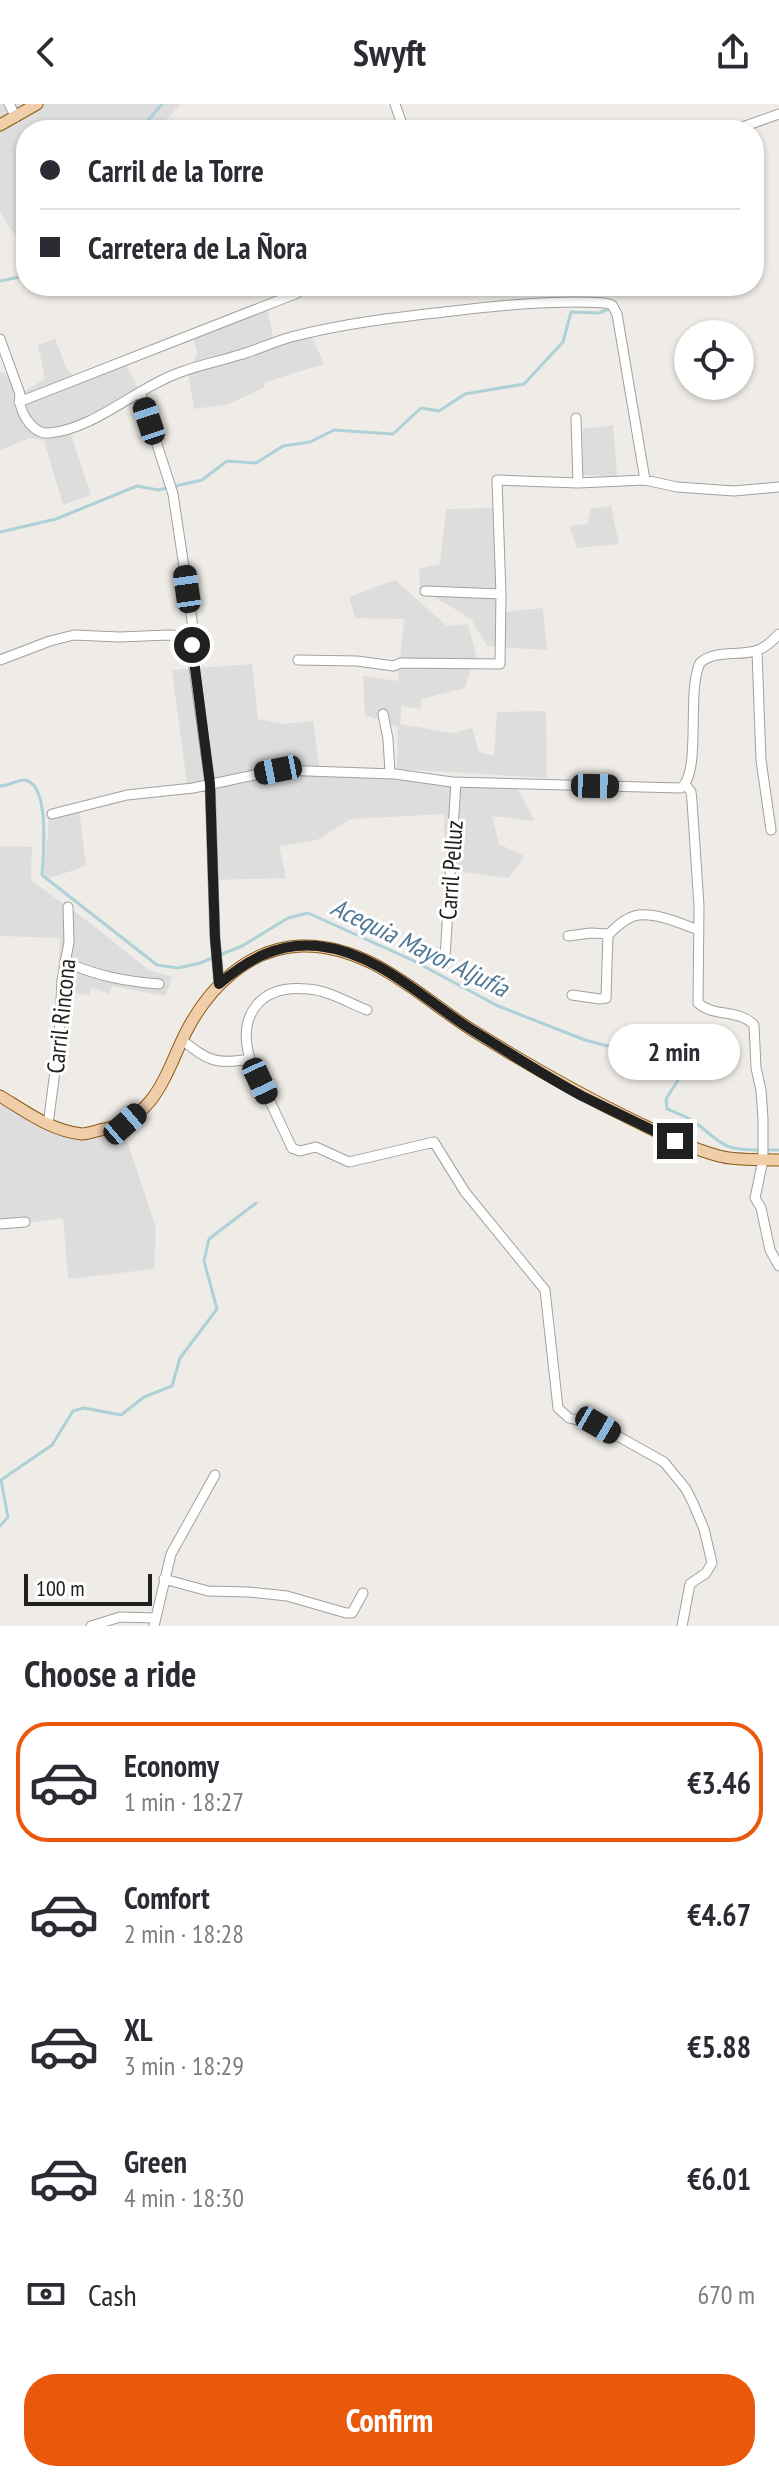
<!DOCTYPE html>
<html lang="en">
<head>
<meta charset="utf-8">
<style>
  :root { --surface:#fff; --page:#f2f2f3; --text:#2b2b33; --muted:#7c7c81; --line:#e1e1e2; --accent:#ea580c }
  body { margin:0; font-family:"PT Sans Narrow",sans-serif; background:var(--page); color:var(--text); height:100vh; display:flex; flex-direction:column; font-size:30px; white-space:nowrap }
  * { box-sizing:border-box; margin:0 }
  p { font-size:26px; color:var(--muted) }
  .icon { flex:none; width:44px; height:44px; fill:none; stroke:currentColor; stroke-width:2; stroke-linecap:round; stroke-linejoin:round }
  .map { position:relative; height:1522px; overflow:hidden }
  .details { display:flex; flex-direction:column; background:var(--surface); flex:1 }
  .details>* { flex:none }
  .guide { position:absolute; left:16px; top:16px; width:748px; height:176px; border-radius:32px; box-shadow:0 2px 6px #0004; display:grid; align-content:center; height:176px; padding:0 24px; background:var(--surface) }
  .fabs { position:absolute; left:674px; top:216px; display:grid; gap:16px }
  .fabs a { display:grid; place-items:center; width:80px; height:80px; border-radius:50%; background:var(--surface); box-shadow:0 2px 6px #0004; font-size:40px }
  .scale { position:absolute; left:24px; bottom:20px; width:128px; box-sizing:border-box; padding-left:8px; border:4px solid #202020; border-top:0; font-size:22px; line-height:28px; white-space:nowrap; color:#202020; -webkit-text-stroke:6px #fff; paint-order:stroke }
  .end { position:absolute; width:36px; height:36px; margin:-18px; border:10px solid #202020; background:#fff; box-shadow:0 0 0 4px #fff }
  .from { border-radius:50% }
  .bubble { position:absolute; height:56px; border-radius:28px; background:var(--surface); box-shadow:0 2px 6px #0004; font-size:26px; font-weight:600; line-height:56px; text-align:center }
  .car { position:absolute; width:24px; height:48px; margin:-24px -12px; border-radius:10px; box-shadow:0 0 6px 2px #0007; background:linear-gradient(#222 24%,#8ab4d8 0 40%,#222 0 76%,#8ab4d8 0 86%,#222 0) }
  .guide b { display:flex; align-items:center; gap:28px; height:76px; font-size:30px }
  .guide b+b { border-top:2px solid var(--line) }
  .guide i { width:20px; height:20px; background:var(--text) }
  ul { padding:0; list-style:none }
  li { display:flex; align-items:center; gap:24px; height:120px; margin:0 16px 12px; padding:0 8px; border:4px solid transparent; border-radius:32px }
  li div { flex:1 }
  li b { display:block; font-size:30px }
  li em { font-style:normal; font-weight:600 }
  li.current { border-color:var(--accent) }
  li>.icon { width:72px; height:72px; stroke-width:1.5 }
  h2 { padding:0 24px; font-size:36px; line-height:96px }
  .pay { display:flex; align-items:center; gap:20px; height:88px; padding:0 24px; font-size:30px }
  .pay p { margin-inline-start:auto }
  .primary-button { display:flex; gap:16px; margin-top:auto; padding:16px 24px }
  .primary-button a { flex:1; height:92px; border-radius:32px; background:var(--accent); color:#fff; font-size:32px; font-weight:600; line-height:92px; text-align:center }
  header { display:flex; justify-content:space-between; align-items:center; height:104px; padding:0 24px; background:var(--surface); font-size:36px; font-weight:600 }
  .map>svg:first-child { display:block }
</style>
</head>
<body>
<header><svg class="icon" aria-label="back" viewBox="0 0 24 24"><path d="M15 5l-7 7 7 7"/></svg>Swyft<svg class="icon" aria-label="share" viewBox="0 0 24 24"><path d="M12 15V3M7 8l5-5 5 5M5 13v7h14v-7"/></svg></header>
<div class="map">
<svg width="779" height="1522" viewBox="0 0 779 1522">
  <rect width="100%" height="100%" fill="#efece7"/>
  <path fill="#dedddd" d="M0,0H181L156,26H26V149L0,108Z
    M267,203L274,238L310,229L324,260L266,278L263,284L229,300L194,305L188,269L197,249L193,234Z
    M55,235L66,263L78,280L123,254L140,288L69,325L91,391L63,401L44,336L30,334L0,346V269L4,268L20,290L45,275L38,241Z
    M613,321L617,372L582,371L583,325Z
    M611,402L619,440L577,444L569,422L587,420L591,405Z
    M498,404L504,508L543,504L547,546L487,542L471,515L420,484L419,465L440,460L446,405Z
    M395,476L447,522L468,520L476,551L465,584L421,595V605L402,602L400,620L452,629L472,624L479,648L494,652L497,608L546,607L547,674L397,665L398,623L365,611L363,572L398,577L404,515L355,514L349,493Z
    M252,560L258,615L283,620L313,617L320,667L515,680L535,717L492,712L499,740L524,752L509,774L445,766L444,710L351,715L317,736L279,742L286,774L213,776L210,681L188,688L172,566Z
    M79,705L86,762L47,775L42,766L48,731V711Z
    M0,742L32,743L31,776L90,819L150,867L172,872L166,892L112,882L109,890L91,883L90,891L57,887L60,834L0,832Z
    M0,987L39,1023L72,1035L123,1024L156,1124L154,1165L68,1175L63,1114L0,1123Z"/>
  <g fill="none" stroke-linecap="round" stroke-linejoin="round">
    <path stroke="#add1d7" stroke-width="3" d="M140,26L162,0
      M0,177L19,173L26,168
      M0,428L56,415L137,382L158,386L202,376L227,357L256,359L283,342L310,338L334,326L393,330L421,304L439,307L465,290L524,280L563,238L571,208L599,209L611,204
      M0,682C9,682 16,676 24,676C51,679 43,753 42,771L157,861L178,864L200,859L242,842L288,814L308,809L412,856L498,902L585,936L676,960L680,973L666,995L667,1005C677,1009 688,1013 696,1019C723,1040 722,1046 759,1046
      M767,1046H779
      M0,1422L8,1413L1,1376L52,1341L73,1307L84,1304L121,1311L144,1293L172,1282L180,1254L217,1205L204,1157L209,1135L256,1099"/>
    <g stroke="#a1a1a1" stroke-width="11">
      <path id="minor" d="M9,0L16,13
        M395,0L404,26
        M734,26L779,10
        M0,235L20,290C17,305 32,331 49,329C95,325 137,283 181,268C200,261 220,257 239,251C257,246 273,238 291,233C345,219 398,213 453,207C504,201 554,196 605,199L612,201L617,210L645,376
        M140,288L173,390L192,516L193,556L210,680L215,834L219,880
        M19,298L295,190L309,182
        M576,314L578,379
        M425,487L501,490
        M757,547L761,656L771,726
        M0,556L50,537L74,531L119,533L169,531L192,533
        M298,556L357,557L394,562L400,559L500,560L501,490L497,376L578,379L645,376L677,383L734,387L779,383
        M383,610L388,635L390,669
        M686,681L691,688L692,697L699,802L698,899C713,913 739,905 754,921L756,964L761,986L763,1015V1056L755,1094L761,1104L770,1146L779,1162
        M52,710L127,691L193,684L278,666L395,670L452,678L681,684C702,668 686,588 700,559C715,545 740,553 758,546C767,543 773,536 779,530
        M568,832L591,829L609,830
        M445,853L456,678
        M65,858C98,872 123,877 159,880
        M572,891L600,895L606,894L608,831C615,824 624,815 634,812C653,807 680,819 698,826
        M182,936C209,957 215,961 250,955L292,1044L300,1047L316,1043L349,1058L434,1038L465,1088L545,1186L558,1304L569,1314L598,1321L664,1358L686,1385L693,1399L704,1425L712,1459L706,1469L690,1480L682,1522
        M250,955C237,911 260,880 308,885C327,886 349,899 367,906
        M48,1021L59,936L62,876L69,838L68,803
        M0,1120L25,1118
        M164,1475L208,1487L249,1488L287,1492L346,1509H352L363,1489
        M91,1522L120,1513L154,1514
        M154,1522L171,1450L215,1371"/>
    </g>
    <g stroke="#895a12" stroke-width="13">
      <path id="major" d="M0,21L37,0
        M0,992C25,1007 51,1027 82,1030C89,1030 98,1026 105,1025C157,1012 165,970 186,928C209,883 249,844 301,842C369,840 419,892 472,926C525,959 579,990 635,1017C662,1030 689,1044 719,1052C737,1057 760,1055 779,1056"/>
    </g>
    <use href="#minor" stroke="#fff" stroke-width="9"/>
    <use href="#major" stroke="#f1ceaa" stroke-width="11"/>
  </g>
  <g fill="none" stroke-linecap="round" stroke-linejoin="round">
    <path stroke="#202020" stroke-width="10" d="M192,541L210,680L215,834L219,880C248,855 279,838 318,842C379,849 423,895 472,926C508,948 545,972 582,992C613,1007 644,1022 675,1037"/>
  </g>
  <g text-anchor="middle" dominant-baseline="central" stroke-width="6" stroke-linejoin="round" paint-order="stroke">
    <g font-size="24" fill="#202020" stroke="#fff">
      <text transform="translate(451 766) rotate(-86)">Carril Pelluz</text>
      <text transform="translate(61 912) rotate(-84)">Carril Rincona</text>
    </g>
    <g font-size="26" font-style="italic" fill="#507895" stroke="#fff">
      <text transform="translate(420 843) rotate(26)">Acequia Mayor Aljufía</text>
    </g>
  </g>
</svg>
<div class="fabs">
<a><svg class="icon" aria-label="locate" viewBox="0 0 24 24"><circle cx="12" cy="12" r="6"/><path d="M12 2v4M12 18v4M2 12h4M18 12h4"/></svg></a>
</div>
<div class="scale">100 m</div>
<i class="end from" style="left:192px;top:541px"></i>
<i class="end" style="left:675px;top:1037px"></i>
<div class="bubble" style="left:608px;top:920px;width:132px">2 min</div>
<i class="car" style="left:149px;top:317px;rotate:342deg"></i>
<i class="car" style="left:187px;top:485px;rotate:352deg"></i>
<i class="car" style="left:278px;top:666px;rotate:259deg"></i>
<i class="car" style="left:595px;top:682px;rotate:91deg"></i>
<i class="car" style="left:260px;top:977px;rotate:155deg"></i>
<i class="car" style="left:125px;top:1020px;rotate:49deg"></i>
<i class="car" style="left:598px;top:1321px;rotate:120deg"></i>
<div class="guide">
<b><i class="from"></i>Carril de la Torre</b>
<b><i></i>Carretera de La Ñora</b>
</div>
</div>
<section class="details">
<h2>Choose a ride</h2>
<ul>
<li class="current"><svg class="icon" aria-label="car" viewBox="0 0 24 24"><path d="M5 17H2v-5l4-1 3-4h7l3 4 3 1v5h-3M9 17h6M6 11h13"/><circle cx="7" cy="17" r="2"/><circle cx="17" cy="17" r="2"/></svg><div><b>Economy</b><p>1 min · 18:27</p></div><em>€3.46</em></li>
<li><svg class="icon" aria-label="car" viewBox="0 0 24 24"><path d="M5 17H2v-5l4-1 3-4h7l3 4 3 1v5h-3M9 17h6M6 11h13"/><circle cx="7" cy="17" r="2"/><circle cx="17" cy="17" r="2"/></svg><div><b>Comfort</b><p>2 min · 18:28</p></div><em>€4.67</em></li>
<li><svg class="icon" aria-label="car" viewBox="0 0 24 24"><path d="M5 17H2v-5l4-1 3-4h7l3 4 3 1v5h-3M9 17h6M6 11h13"/><circle cx="7" cy="17" r="2"/><circle cx="17" cy="17" r="2"/></svg><div><b>XL</b><p>3 min · 18:29</p></div><em>€5.88</em></li>
<li><svg class="icon" aria-label="car" viewBox="0 0 24 24"><path d="M5 17H2v-5l4-1 3-4h7l3 4 3 1v5h-3M9 17h6M6 11h13"/><circle cx="7" cy="17" r="2"/><circle cx="17" cy="17" r="2"/></svg><div><b>Green</b><p>4 min · 18:30</p></div><em>€6.01</em></li>
</ul>
<div class="pay"><svg class="icon" aria-label="cash" viewBox="0 0 24 24"><path d="M3 7h18v10H3z"/><circle cx="12" cy="12" r="2"/></svg>Cash<p>670 m</p></div>
<div class="primary-button"><a>Confirm</a></div>
</section>
</body>
</html>
